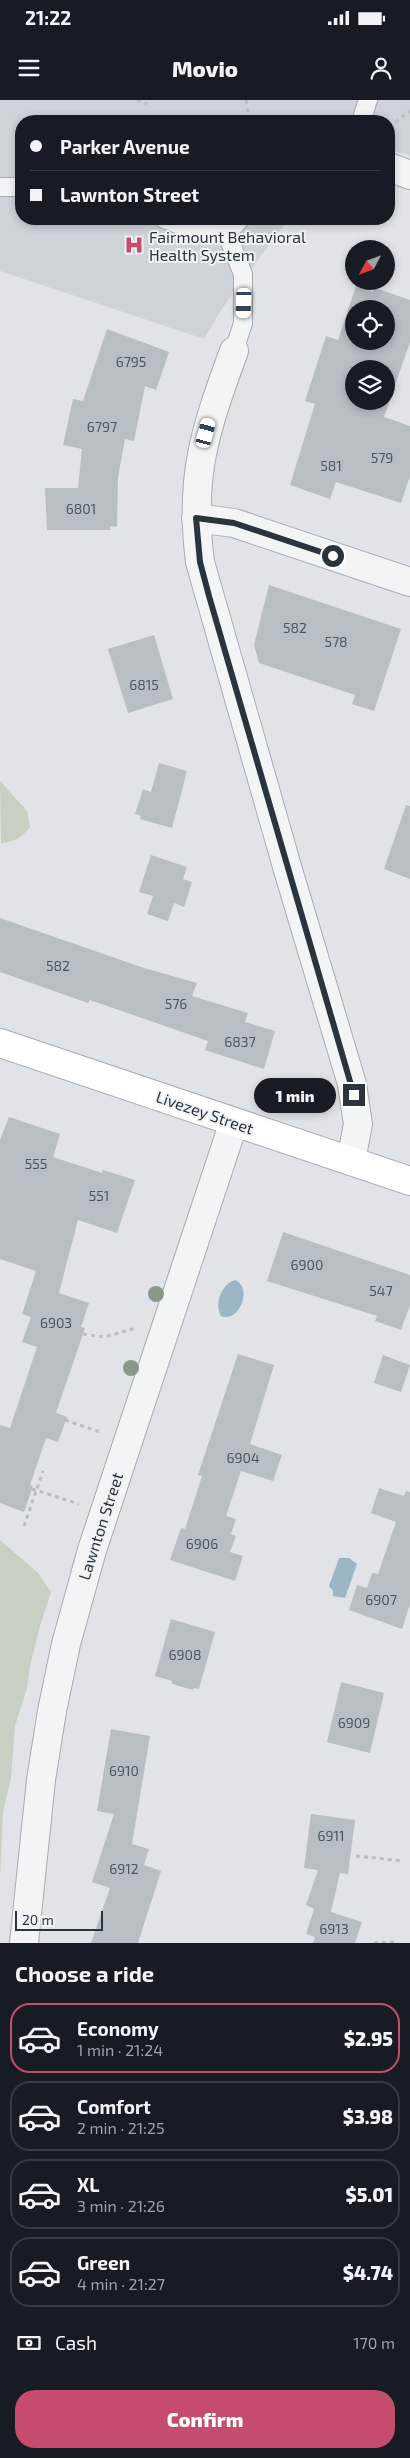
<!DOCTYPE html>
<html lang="en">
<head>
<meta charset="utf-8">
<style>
  :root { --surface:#171b24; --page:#20242c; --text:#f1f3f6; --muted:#9ea1a6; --line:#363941; --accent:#c54c6d }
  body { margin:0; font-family:"Exo 2",sans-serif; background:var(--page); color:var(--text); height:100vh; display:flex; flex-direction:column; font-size:19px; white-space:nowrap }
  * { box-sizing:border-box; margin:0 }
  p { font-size:16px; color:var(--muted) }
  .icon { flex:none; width:28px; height:28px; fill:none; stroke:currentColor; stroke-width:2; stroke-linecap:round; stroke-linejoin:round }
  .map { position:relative; height:1843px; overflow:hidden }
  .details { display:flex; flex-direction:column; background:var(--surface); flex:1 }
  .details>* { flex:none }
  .guide { position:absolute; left:15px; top:15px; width:380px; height:110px; border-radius:20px; box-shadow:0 2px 8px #0003; display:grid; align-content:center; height:110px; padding:0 15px; background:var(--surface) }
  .needle { width:32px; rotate:229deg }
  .controls { position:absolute; left:345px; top:140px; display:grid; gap:10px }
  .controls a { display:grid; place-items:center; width:50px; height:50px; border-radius:50%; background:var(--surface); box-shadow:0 2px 8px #0003; font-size:25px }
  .scale { position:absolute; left:15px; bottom:12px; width:88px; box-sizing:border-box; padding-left:5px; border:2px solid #2a343e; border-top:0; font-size:14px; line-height:18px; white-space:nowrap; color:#2a343e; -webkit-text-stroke:4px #eff3f6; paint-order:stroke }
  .end { position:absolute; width:22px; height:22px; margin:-11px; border:6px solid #2a343e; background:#fff; box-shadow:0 0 0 2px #fff }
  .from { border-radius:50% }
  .bubble { position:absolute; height:35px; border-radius:18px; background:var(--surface); box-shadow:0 2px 8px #0003; font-size:16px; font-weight:800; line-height:35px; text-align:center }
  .car { position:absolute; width:15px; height:30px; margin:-15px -8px; border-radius:6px; box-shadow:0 0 4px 1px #0007; background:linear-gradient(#fff 24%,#345 0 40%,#fff 0 76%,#345 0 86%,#fff 0) }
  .guide b { display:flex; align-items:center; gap:18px; height:48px; font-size:19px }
  .guide b+b { border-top:1px solid var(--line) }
  .guide i { width:12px; height:12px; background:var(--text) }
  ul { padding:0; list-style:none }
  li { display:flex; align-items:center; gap:15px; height:70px; margin:0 10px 8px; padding:0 5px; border:2px solid var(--line); border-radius:20px }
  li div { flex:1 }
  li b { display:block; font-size:19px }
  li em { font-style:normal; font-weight:800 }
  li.current { border-color:var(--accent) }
  li>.icon { width:45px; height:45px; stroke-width:1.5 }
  h2 { padding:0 15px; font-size:22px; line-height:60px }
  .pay { display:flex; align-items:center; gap:12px; height:55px; padding:0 15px; font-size:19px }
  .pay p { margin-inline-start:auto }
  .action { display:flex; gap:10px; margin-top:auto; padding:10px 15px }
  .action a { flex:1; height:58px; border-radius:20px; background:var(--accent); color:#fff; font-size:20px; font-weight:800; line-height:58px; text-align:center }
  .status { display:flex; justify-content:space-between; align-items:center; height:35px; padding:0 25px; background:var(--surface); direction:ltr }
  .status svg { height:14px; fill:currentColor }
  header { display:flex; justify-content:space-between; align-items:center; height:65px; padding:0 15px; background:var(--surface); font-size:22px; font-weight:800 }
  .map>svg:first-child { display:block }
</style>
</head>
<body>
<div class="status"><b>21:22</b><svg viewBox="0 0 49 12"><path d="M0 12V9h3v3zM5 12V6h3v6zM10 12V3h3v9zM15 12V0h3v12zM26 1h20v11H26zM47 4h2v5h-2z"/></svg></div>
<header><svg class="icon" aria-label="menu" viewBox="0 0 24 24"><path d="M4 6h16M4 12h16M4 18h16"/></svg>Movio<svg class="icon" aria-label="person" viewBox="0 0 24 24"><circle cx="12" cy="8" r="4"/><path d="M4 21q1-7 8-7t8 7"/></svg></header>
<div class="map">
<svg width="410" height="1843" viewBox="0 0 410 1843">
  <rect width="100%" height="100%" fill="#e0e4e8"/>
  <path fill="#ced3da" d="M0,0H410V56L389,49V21H21V119H288L219,213L204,239L0,171Z"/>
  <path fill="#c7d1c1" d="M0,681L27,711L30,727C23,737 13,742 1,743Z
    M0,1440L38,1473L51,1492L40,1526L30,1566L27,1588L15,1626L11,1678L3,1712L0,1777Z"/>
  <path fill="#9db6c6" d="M235,1180C253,1187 240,1223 221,1216C214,1204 221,1184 235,1180Z
    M339,1458H349L357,1464L345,1498L333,1496V1491L329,1486Z"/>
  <path fill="#b7bec4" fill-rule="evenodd" d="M356,186L373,192L375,188L410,200V242L384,317L410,326V376L401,403L336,382L330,399L290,385L315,304L305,301L326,236L338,240ZM354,209H386V241H354ZM354,269H386V301H354Z
    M107,229L169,252L156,290L145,286L134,341L125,339L118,377L117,427L110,426V430H47L45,388H78L82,349L63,345L73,299L83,301Z
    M269,485L401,529L374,611L352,604L355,595L259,563L254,545Z
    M154,535L173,599L128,613L108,549Z
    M159,663L187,671L172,728L140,719L141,716L135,714L143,689L151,692Z
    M406,705L410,706V779L384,769Z
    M151,755L187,767L183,779L192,782L184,807L174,803L168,821L147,814L153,796L139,792Z
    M0,818L144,868L197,883L192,896L248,913L245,922L275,931L264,969L205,950L208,941L90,900L88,903L0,872Z
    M9,1017L60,1034L53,1057L102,1073L103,1070L135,1080L117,1133L78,1120L59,1193L89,1203L81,1227L85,1228L56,1313L67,1317L58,1342L46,1338L30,1385L33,1386L24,1412L0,1403V1325L10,1328L37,1247L22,1242L31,1217L22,1214L36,1171L0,1159V1040Z
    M283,1132L410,1175V1205L401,1230L375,1221L377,1216L267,1181Z
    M238,1254L274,1265L250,1344L282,1355L273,1381L241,1371L226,1416L236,1419L231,1434L236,1436L230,1452L243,1456L235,1481L170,1460L181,1428L185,1429L202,1376L198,1375Z
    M383,1255L410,1265L401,1292L374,1283Z
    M379,1388L404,1396L406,1391L410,1392V1504L402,1529L349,1510L357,1485L367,1488L372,1473L378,1474L396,1422L371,1413Z
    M171,1519L215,1532L199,1589L193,1588V1590L172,1584V1581L155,1576Z
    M341,1582L384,1593L370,1653L327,1642Z
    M111,1629L150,1636L132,1744L149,1749L144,1765L161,1771L138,1843H91L110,1788L92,1782L114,1714L97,1711Z
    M311,1714L355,1720L348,1774L340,1773L331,1812L362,1822L355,1843H313L315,1837L306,1834L314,1809L306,1805L318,1770L304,1768Z"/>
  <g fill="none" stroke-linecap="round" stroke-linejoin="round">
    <g stroke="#a6acb2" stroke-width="20">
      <path id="lane" d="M361,21L368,0
        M0,87H21
        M164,119C191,128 219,147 240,119
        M226,132L243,174V223L234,251"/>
    </g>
    <g stroke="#a6acb2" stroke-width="30">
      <path id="street" d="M389,67L410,75
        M234,251C205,330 189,377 200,462L288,770L352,984L358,1024L351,1061
        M196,418L234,423L410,482
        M24,1843L41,1680L52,1611L66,1544L92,1450L234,1022"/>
    </g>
    <g stroke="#a6acb2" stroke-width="30">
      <path id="secondary" d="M0,943L410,1081"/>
    </g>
    <path stroke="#babec2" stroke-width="3" stroke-dasharray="4 4" stroke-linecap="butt" d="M137,0L147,4
      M246,0L250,21
      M389,27L410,11
      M83,1234L104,1237L136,1228
      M65,1320L100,1332
      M32,1389L79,1404
      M24,1426L43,1371
      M356,1756L403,1761
      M374,1843L395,1842"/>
    <use href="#lane" stroke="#f2f4f6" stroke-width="18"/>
    <use href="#street" stroke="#f2f4f6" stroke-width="28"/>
    <use href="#secondary" stroke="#fff" stroke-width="28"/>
  </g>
  <g fill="#899887">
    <circle cx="156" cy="1194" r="8"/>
    <circle cx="131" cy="1268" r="8"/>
  </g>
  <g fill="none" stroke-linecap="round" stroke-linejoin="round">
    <path stroke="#2a343e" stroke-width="6" d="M333,456L234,423L196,418L200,462L209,496L354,995"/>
  </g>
  <defs>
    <g id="hospital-bare" transform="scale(1.5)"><path d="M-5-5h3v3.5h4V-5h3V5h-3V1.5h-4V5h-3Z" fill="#c54c6d" stroke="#eff3f6" stroke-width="2.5" paint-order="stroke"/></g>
  </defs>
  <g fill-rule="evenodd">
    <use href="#hospital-bare" x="134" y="145"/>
  </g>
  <g text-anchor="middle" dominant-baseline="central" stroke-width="4" stroke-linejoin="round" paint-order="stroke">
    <g font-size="14" fill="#4d5660">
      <text x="131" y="261">6795</text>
      <text x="102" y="326">6797</text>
      <text x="382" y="357">579</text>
      <text x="331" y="365">581</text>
      <text x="81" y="408">6801</text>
      <text x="295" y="527">582</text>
      <text x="336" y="541">578</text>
      <text x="144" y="584">6815</text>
      <text x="58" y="865">582</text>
      <text x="176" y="903">576</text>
      <text x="240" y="941">6837</text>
      <text x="36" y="1063">555</text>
      <text x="99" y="1095">551</text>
      <text x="307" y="1164">6900</text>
      <text x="381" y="1190">547</text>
      <text x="56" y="1222">6903</text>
      <text x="243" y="1357">6904</text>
      <text x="202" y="1443">6906</text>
      <text x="381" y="1499">6907</text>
      <text x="185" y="1554">6908</text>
      <text x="354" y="1622">6909</text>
      <text x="124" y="1670">6910</text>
      <text x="331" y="1735">6911</text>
      <text x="124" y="1768">6912</text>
      <text x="334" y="1828">6913</text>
    </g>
    <g font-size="16" fill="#2a343e" stroke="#eff3f6" text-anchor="start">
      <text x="149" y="136">Fairmount Behavioral<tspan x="149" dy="18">Health System</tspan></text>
    </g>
    <g font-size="16" fill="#2a343e" stroke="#eff3f6">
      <text transform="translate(205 1012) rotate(19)">Livezey Street</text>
      <text transform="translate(100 1426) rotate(-72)">Lawnton Street</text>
    </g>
  </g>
</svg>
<div class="controls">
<a><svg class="needle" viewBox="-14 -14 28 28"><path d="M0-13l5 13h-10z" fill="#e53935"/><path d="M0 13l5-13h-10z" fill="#9ea1a6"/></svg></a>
<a><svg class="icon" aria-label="locate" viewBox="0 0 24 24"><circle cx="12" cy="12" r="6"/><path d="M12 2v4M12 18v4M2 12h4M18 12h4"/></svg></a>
<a><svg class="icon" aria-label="layers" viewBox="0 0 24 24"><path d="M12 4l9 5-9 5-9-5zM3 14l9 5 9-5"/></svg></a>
</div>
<div class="scale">20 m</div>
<i class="end from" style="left:333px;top:456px"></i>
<i class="end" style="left:354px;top:995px"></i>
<div class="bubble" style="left:254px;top:978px;width:82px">1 min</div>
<i class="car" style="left:244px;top:203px;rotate:182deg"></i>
<i class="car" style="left:206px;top:333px;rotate:15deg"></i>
<div class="guide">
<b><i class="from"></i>Parker Avenue</b>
<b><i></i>Lawnton Street</b>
</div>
</div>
<section class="details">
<h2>Choose a ride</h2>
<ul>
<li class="current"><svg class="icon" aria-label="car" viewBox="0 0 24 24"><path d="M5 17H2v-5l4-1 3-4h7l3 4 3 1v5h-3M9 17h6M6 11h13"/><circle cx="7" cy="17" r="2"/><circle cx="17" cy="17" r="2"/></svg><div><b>Economy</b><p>1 min · 21:24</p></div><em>$2.95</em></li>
<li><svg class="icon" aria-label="car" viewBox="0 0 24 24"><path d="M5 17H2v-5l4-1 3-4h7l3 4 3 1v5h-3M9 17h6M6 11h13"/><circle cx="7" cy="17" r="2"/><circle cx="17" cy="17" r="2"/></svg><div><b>Comfort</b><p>2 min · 21:25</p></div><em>$3.98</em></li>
<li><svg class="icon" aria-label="car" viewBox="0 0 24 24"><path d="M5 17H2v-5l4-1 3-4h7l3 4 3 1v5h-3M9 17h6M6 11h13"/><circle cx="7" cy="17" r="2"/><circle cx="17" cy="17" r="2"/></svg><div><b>XL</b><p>3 min · 21:26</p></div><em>$5.01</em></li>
<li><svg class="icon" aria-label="car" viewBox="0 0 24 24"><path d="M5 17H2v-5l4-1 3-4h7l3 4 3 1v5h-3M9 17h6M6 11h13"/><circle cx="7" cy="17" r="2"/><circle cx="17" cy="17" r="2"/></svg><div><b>Green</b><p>4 min · 21:27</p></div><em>$4.74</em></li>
</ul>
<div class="pay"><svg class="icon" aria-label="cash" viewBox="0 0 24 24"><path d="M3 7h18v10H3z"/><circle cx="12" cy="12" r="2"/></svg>Cash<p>170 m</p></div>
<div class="action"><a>Confirm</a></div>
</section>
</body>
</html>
